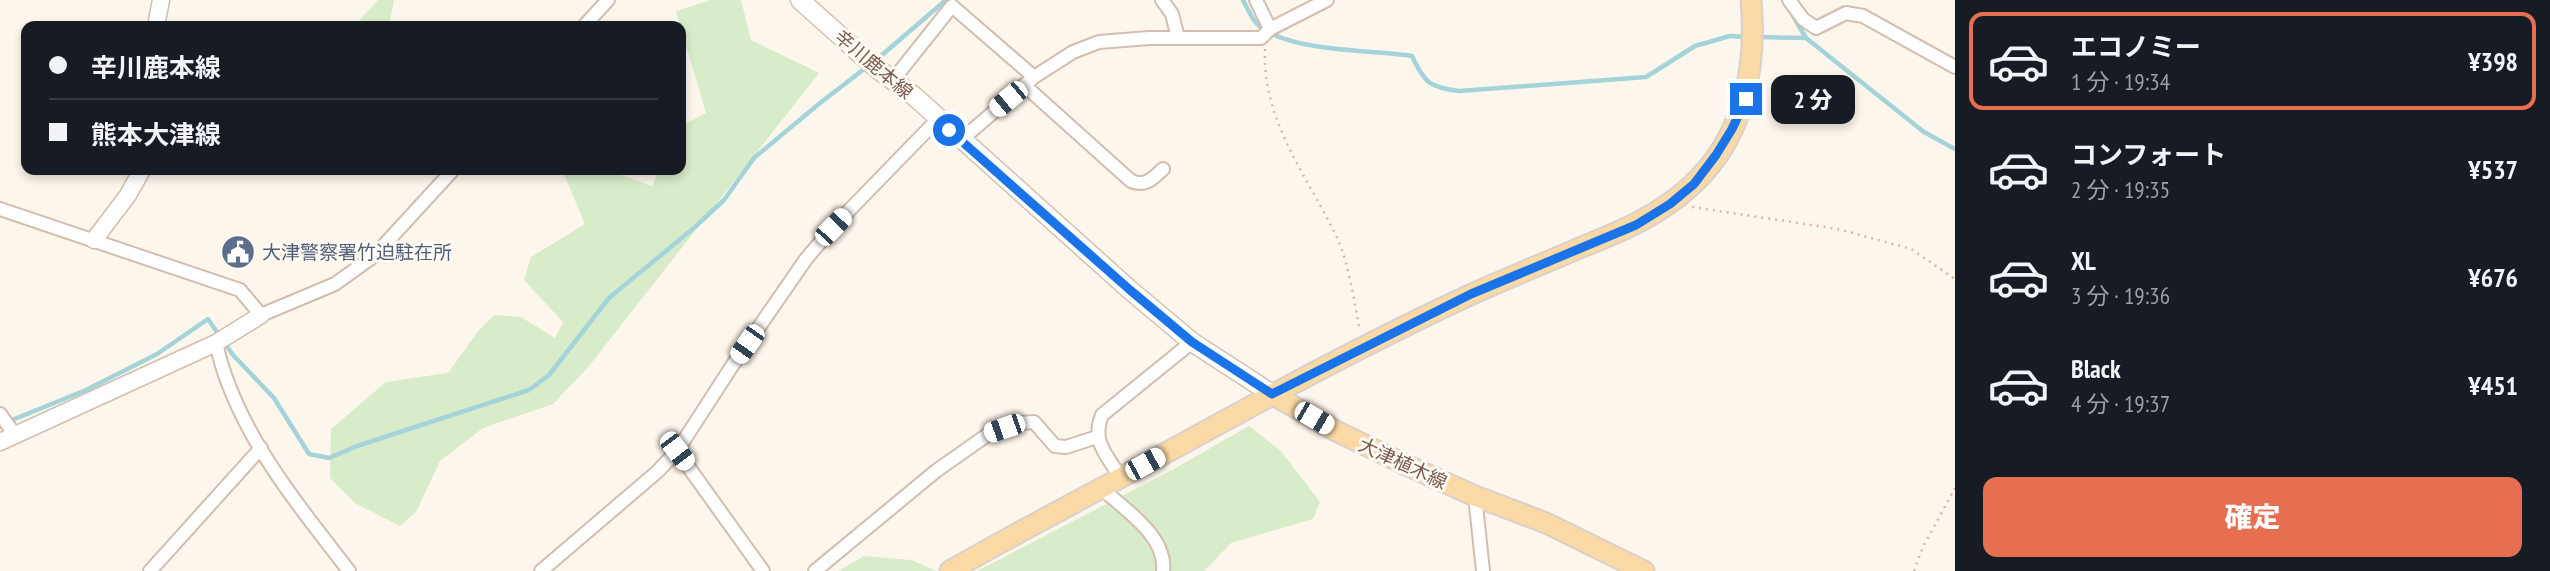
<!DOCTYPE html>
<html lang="ja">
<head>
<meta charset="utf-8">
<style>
  :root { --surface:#171b24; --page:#20242c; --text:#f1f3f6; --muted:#9ea1a6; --line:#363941; --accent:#e76f51 }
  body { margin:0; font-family:"PT Sans Narrow","Noto Sans JP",sans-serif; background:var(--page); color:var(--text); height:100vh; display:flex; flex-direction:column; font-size:26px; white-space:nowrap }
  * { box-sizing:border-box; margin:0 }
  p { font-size:23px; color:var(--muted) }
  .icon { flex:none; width:38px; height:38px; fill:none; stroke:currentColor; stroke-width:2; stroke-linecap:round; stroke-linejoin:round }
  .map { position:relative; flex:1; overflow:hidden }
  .sheet { display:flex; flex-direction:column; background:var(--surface); width:595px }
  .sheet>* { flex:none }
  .hud { position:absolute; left:21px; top:21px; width:665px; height:154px; border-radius:14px; box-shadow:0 4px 10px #0003; display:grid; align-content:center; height:154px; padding:0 28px; background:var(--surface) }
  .end { position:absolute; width:32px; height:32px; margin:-16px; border:9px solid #1a73e8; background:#fff; box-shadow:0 0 0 4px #fff }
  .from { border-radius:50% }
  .bubble { position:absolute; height:49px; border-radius:14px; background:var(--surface); box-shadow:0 4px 10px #0003; font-size:23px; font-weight:800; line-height:49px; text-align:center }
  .car { position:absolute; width:21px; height:42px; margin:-21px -10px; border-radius:9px; box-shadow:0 0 5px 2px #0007; background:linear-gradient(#fff 24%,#345 0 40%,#fff 0 76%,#345 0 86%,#fff 0) }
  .hud b { display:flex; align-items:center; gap:24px; height:66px; font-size:26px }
  .hud b+b { border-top:2px solid var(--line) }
  .hud i { width:18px; height:18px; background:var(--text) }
  ul { padding:12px 0 0; list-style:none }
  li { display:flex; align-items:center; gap:21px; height:98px; margin:0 14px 10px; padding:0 14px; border:4px solid transparent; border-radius:14px }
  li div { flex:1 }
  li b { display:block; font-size:26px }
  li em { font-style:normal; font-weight:800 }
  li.selected { border-color:var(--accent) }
  li>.icon { width:63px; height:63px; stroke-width:1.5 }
  .primary-button { display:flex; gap:14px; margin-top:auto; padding:14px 28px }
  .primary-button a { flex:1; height:80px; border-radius:14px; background:var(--accent); color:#fff; font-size:28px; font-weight:800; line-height:80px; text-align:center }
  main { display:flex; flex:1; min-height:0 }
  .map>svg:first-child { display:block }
</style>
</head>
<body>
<main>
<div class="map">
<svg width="1955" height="571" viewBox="0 0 1955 571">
  <rect width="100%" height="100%" fill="#fdf6ec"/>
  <path fill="#d8ecc9" d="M378,0H394L389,26H354Z
    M711,0H741L751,40L819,73L589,366L553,404L483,428L440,461L416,512L400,526L355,503L330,478L331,429L386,382L448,373L479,330L494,315L521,317L555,338L563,322L524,280L531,257L585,224L563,172L565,170H607L652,186L659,170H681V126L706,113L676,11Z
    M1249,426L1281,451L1320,502L1313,519L1231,543L1204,571H977L1172,470Z
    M864,556L911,560L937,571H838Z"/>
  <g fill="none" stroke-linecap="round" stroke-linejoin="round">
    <path stroke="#a5d3da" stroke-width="4.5" d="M1243,0C1247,7 1251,18 1257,24C1285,52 1373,50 1412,56C1425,84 1430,87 1459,91L1646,77L1695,46L1730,36L1746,37
      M1792,14L1806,38L1924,132L1955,149
      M1758,37L1806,38
      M875,61L946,0
      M0,425L86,390L157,354L208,319L233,355L274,398L309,454L329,458L357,446L529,390L549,375L609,298L695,227L724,200L754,158L820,103L868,66"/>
    <g stroke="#d1beb0" stroke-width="16">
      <path id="minor" d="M1162,0L1172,14L1178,38
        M1256,0L1270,29
        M1789,0L1803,19L1816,28L1846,13L1863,16L1955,67
        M584,26L608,0
        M893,80L952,6L1034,77
        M1024,85L1131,181C1146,187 1152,179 1163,169
        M961,140L1034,77L1073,52L1099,42L1149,38H1261L1270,29L1327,0
        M0,209L240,290L261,315L335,284L374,256L453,170
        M216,343C235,430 296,502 349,571
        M0,414L15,435
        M677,451L763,571
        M1121,478C1107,455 1091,442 1102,415L1192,342
        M1101,488C1124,509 1167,536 1163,571
        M1475,496L1483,571
        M150,571L261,448
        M541,571L657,472L677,451L732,366L806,259L833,227L938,119
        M815,571L936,471L990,433L1019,423L1034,422L1055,446L1066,447L1097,437"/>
    </g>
    <g stroke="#d1beb0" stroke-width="19">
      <path id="tertiary" d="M156,26L161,0
        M94,240L128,195L142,170
        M0,442L216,343L261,315"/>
    </g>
    <g stroke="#d6c0b0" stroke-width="21">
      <path id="secondary" d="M800,0L876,68L914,96L1130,290L1192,342L1272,394"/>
    </g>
    <g stroke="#dad1cd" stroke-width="23">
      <path id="primary" d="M1272,394L1336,431L1404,464L1475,496L1546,523L1644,571
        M950,571C1007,538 1065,508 1122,477C1237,414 1351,350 1470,295C1507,278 1545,263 1582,247C1622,231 1660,215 1692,185C1744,137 1757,68 1751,0"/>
    </g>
    <path stroke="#d9b8a5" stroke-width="2.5" stroke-dasharray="2 5" stroke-linecap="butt" d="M1265,49C1262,123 1310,179 1339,242C1349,266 1355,305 1360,331
      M1692,207L1838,229L1911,249L1955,279
      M1914,571L1923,547L1955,488"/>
    <use href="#minor" stroke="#fff" stroke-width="12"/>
    <use href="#tertiary" stroke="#fff" stroke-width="16"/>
    <use href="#secondary" stroke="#fff" stroke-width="18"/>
    <use href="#primary" stroke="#fbd9a5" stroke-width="19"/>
  </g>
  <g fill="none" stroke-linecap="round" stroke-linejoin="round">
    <path stroke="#1a73e8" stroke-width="9" d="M949,130L1130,290L1192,342L1272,394L1471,294L1636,225L1670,204L1694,184L1716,155L1732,129L1746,99"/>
  </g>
  <defs>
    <g id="civic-disc" transform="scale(1.75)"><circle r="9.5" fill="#5c6f8a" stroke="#fffaf3"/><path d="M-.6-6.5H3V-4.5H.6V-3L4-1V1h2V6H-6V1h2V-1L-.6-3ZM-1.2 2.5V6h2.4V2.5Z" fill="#fff"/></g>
  </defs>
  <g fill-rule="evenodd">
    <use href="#civic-disc" x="238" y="252"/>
  </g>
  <g text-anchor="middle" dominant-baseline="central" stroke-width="6" stroke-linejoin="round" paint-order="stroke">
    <g font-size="19" fill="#7a5c4d" stroke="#fffaf3">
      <text transform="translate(874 64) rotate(40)">辛川鹿本線</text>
      <text transform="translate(1403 463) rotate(25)">大津植木線</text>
    </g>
    <g font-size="19" fill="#4e5e75" stroke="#fffaf3" text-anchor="start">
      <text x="262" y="252">大津警察署竹迫駐在所</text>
    </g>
  </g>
</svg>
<i class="end from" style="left:949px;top:130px"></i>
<i class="end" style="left:1746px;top:99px"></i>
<div class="bubble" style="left:1771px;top:75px;width:84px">2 分</div>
<i class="car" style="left:1008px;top:99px;rotate:230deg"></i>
<i class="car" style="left:833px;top:227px;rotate:44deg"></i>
<i class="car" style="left:747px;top:344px;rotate:215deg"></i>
<i class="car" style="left:1314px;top:418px;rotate:120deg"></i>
<i class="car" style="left:1004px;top:428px;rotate:251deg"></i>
<i class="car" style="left:677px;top:451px;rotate:143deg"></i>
<i class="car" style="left:1145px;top:464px;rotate:61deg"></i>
<div class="hud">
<b><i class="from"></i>辛川鹿本線</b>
<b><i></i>熊本大津線</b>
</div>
</div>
<section class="sheet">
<ul>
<li class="selected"><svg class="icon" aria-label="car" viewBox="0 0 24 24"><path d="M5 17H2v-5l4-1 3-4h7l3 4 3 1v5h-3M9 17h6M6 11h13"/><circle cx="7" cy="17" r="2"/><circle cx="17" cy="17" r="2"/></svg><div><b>エコノミー</b><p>1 分 · 19:34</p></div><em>¥398</em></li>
<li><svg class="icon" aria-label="car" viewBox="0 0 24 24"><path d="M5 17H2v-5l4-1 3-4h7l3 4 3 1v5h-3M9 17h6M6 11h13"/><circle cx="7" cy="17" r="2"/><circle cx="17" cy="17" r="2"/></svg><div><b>コンフォート</b><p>2 分 · 19:35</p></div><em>¥537</em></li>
<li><svg class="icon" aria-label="car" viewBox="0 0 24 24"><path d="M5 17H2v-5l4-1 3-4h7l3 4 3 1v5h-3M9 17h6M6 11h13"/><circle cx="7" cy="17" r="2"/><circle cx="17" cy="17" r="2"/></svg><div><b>XL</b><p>3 分 · 19:36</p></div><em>¥676</em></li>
<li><svg class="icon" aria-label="car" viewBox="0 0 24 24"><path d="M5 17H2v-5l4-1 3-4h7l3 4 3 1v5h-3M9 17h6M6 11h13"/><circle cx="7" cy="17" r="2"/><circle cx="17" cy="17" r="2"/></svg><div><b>Black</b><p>4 分 · 19:37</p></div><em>¥451</em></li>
</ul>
<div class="primary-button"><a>確定</a></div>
</section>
</main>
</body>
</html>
